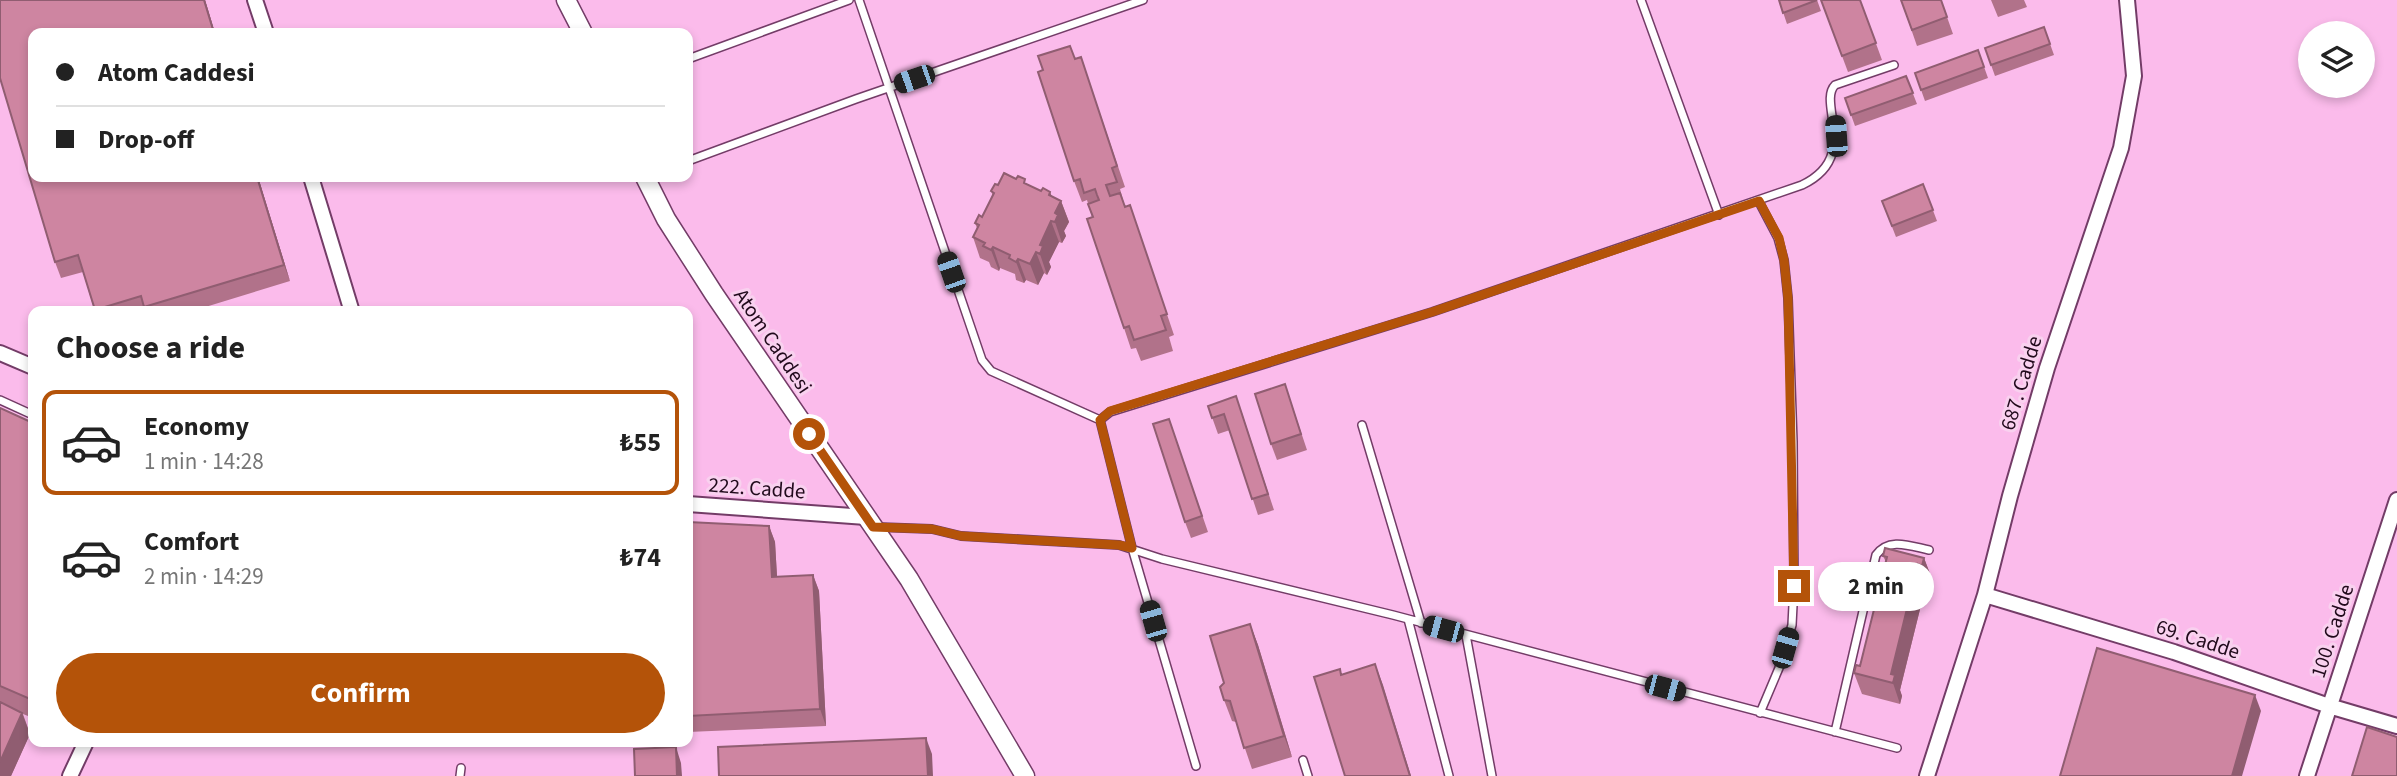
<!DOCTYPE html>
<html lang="en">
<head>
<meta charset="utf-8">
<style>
  :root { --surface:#fff; --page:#f2f2f2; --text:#222; --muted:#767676; --line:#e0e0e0; --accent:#b45309 }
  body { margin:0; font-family:"Source Sans 3",sans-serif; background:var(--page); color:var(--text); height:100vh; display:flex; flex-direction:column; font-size:26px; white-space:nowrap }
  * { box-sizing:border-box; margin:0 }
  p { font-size:23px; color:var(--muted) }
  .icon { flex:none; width:38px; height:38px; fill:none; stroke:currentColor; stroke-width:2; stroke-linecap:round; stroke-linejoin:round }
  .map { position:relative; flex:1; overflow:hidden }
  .drawer { position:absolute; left:28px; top:306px; width:665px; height:441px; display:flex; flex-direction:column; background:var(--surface); border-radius:14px; box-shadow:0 4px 10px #0003 }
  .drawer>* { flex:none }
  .guide { position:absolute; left:28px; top:28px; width:665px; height:154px; border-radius:14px; box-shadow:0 4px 10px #0003; display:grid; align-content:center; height:154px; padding:0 28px; background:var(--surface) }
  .fabs { position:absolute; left:2298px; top:21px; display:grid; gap:14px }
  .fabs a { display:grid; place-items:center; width:77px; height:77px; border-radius:50%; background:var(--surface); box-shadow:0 4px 10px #0003; font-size:35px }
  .end { position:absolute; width:32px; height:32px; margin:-16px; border:9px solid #b45309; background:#fff; box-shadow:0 0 0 4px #fff }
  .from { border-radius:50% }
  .bubble { position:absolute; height:49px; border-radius:24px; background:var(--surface); box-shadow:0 4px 10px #0003; font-size:23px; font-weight:700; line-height:49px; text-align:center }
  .car { position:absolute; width:21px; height:42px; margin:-21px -10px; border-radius:9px; box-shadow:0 0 5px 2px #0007; background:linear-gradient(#222 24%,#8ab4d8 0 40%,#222 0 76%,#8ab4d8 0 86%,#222 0) }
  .guide b { display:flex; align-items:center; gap:24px; height:66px; font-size:26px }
  .guide b+b { border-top:2px solid var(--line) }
  .guide i { width:18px; height:18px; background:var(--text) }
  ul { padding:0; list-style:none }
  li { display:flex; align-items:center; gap:21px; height:105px; margin:0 14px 10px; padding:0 14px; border:4px solid transparent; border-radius:14px }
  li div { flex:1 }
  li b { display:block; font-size:26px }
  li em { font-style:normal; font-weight:700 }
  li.on { border-color:var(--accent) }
  li>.icon { width:63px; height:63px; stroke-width:1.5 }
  h2 { padding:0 28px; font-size:32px; line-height:84px }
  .primary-button { display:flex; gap:14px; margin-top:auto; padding:14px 28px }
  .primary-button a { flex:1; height:80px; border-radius:42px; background:var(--accent); color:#fff; font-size:28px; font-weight:700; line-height:80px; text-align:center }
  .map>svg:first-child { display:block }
</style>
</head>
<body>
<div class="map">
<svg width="2397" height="776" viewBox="0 0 2397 776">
  <rect width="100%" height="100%" fill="#fbbbeb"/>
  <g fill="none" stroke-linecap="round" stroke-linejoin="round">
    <g stroke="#733c67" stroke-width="10">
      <path id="service" d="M859,0L982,360L991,371L1100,420
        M1641,0L1719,215
        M688,59L849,0
        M688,161L856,99L1143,0
        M1758,200L1778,238L1784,260L1788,298L1793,442L1794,585L1792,625L1779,668L1760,713
        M0,400L33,415
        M1362,425L1421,623
        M877,527L932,529L961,536L1119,545L1162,559L1393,615L1897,748
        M1408,619L1449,776
        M1466,635L1492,776
        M1835,732L1876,555C1889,537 1910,546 1929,550
        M1303,760L1308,776
        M1196,766L1132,548L1100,420L1110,412L1432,312L1802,185C1861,157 1817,103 1835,85L1894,65
        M460,776L461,768"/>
    </g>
    <g stroke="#733c67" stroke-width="18">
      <path id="minor" d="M255,0L266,33
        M311,177L352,312
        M0,353L33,367
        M688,504L866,517
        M1985,595L2174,652L2329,706L2397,726
        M70,776L86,742
        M1927,776L1985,595L2010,496L2047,368L2121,148L2134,76L2127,0
        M2307,776L2397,500"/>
    </g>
    <g stroke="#733c67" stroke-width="21">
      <path id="tertiary" d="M566,0L583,33
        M645,177L666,219L714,294L909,579L1025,776"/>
    </g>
    <use href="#service" stroke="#fff" stroke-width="7"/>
    <use href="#minor" stroke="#fff" stroke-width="14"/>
    <use href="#tertiary" stroke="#fff" stroke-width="18"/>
  </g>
  <path fill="#b1728a" d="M0,0H205L215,33H33V177H258L290,281L189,312H95L83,272L61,278L55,262L0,78Z
    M1779,0H1817L1821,11L1787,24Z
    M1821,0H1860L1882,60L1848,72Z
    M1901,0H1941L1953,34L1917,46Z
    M1991,0H2024L2027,7L1998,17Z
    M2044,27L2054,55L1995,76L1985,48Z
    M1978,50L1988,78L1925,101L1915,73Z
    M1081,57L1125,187L1120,189L1125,207L1130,205L1174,335L1169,337L1173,351L1141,361L1136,348L1131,349L1124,328L1087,200L1082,202L1074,181L1075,59Z
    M1906,76L1917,104L1855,126L1845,98Z
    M1027,184L1061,201L1069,222L1064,231L1066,236L1062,243L1059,242L1049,262L1051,267L1047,275L1044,273L1038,285L1026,280L1024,283L1016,280L1015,274L1000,268L999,271L991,267L989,262L980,258L973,237L977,228L975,223L982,217L993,196L991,191L998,185Z
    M1923,184L1937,221L1896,237L1882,201Z
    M1285,384L1307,450L1277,460L1271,444Z
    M1208,406L1242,413L1274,510L1258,515L1230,430L1218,434Z
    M0,408L33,423V718L23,714L30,734L11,776H0Z
    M1169,419L1208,532L1191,538L1185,522Z
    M688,522L769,526L775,542L777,577L813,575L819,591L826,726L688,732Z
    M1883,556L1924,558L1932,579L1930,587L1926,585L1900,690L1902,696L1900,704L1862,694L1854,673L1860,666L1886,562Z
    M1250,624L1258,645L1292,757L1252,769L1236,722L1232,721L1224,700V683Z"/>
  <path fill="#905d71" d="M204,0H205L215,33H214Z
    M257,177H258L290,281L284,265Z
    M1050,192L1057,209L1061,201L1069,222L1064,231L1066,236L1062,243L1055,222L1049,195Z
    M1051,221L1059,242L1049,262L1051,267L1047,275L1040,254V245Z
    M993,247L1000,268L999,271L991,250Z
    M1036,252L1044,273L1038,285L1030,264Z
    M1018,259L1026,280L1024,283L1016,262Z
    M769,526L775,542L778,593L772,577Z
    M1924,558L1932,579L1930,587L1922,566Z
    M1918,564L1926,585L1900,690L1902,696L1900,704L1893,683L1891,674Z
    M813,575L819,591L826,726L820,709Z
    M1250,624L1258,645L1292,757L1284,736Z
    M1375,664L1383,685L1411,776H1410Z
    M33,692V709L30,699Z
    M2255,695L2261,711L2242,776H2232Z
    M22,713L30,734L11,776H0V762Z
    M926,738L932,754L933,776H928Z
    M676,747L681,763L682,776H677Z"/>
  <path fill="#ce85a1" stroke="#905d71" stroke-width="2" d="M0,0H204L214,33H33V177H257L284,265L144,307L141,296L95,310L78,255L55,262L0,78Z
    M1779,0H1817L1783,13Z
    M1821,0H1860L1876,43L1842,56Z
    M1901,0H1941L1947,17L1912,30Z
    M2044,27L2050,44L1991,65L1985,48Z
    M1070,46L1075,59L1081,57L1117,166L1112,168L1117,182L1106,185L1110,196L1120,193L1125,207L1130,205L1167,314L1161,316L1166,330L1134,340L1129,326L1124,328L1087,219L1093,217L1088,204L1099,200L1097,195L1095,189L1084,193L1080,179L1074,181L1038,72L1043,70L1038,56Z
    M1978,50L1984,67L1921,90L1915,73Z
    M1906,76L1913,93L1851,115L1845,98Z
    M1004,173L1016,179L1018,176L1025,179L1024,183L1041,191L1043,188L1050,192L1049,195L1061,201L1055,213L1058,215L1055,222L1051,221L1040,245L1043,246L1040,254L1036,252L1030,264L1018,259L1016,262L1009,258L1010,255L993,247L991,250L983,246L985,243L973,237L979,225L975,223L979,215L982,217L994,193L991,191L995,184L998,185Z
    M1923,184L1933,210L1892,226L1882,201Z
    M1285,384L1301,434L1271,444L1255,394Z
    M1236,396L1268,494L1252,499L1224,414L1212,418L1208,406Z
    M0,408L33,423V692L30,699L0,686Z
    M1169,419L1202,516L1185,522L1153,424Z
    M688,522L769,526L772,577L813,575L820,709L688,716Z
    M1885,548L1924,558L1922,566L1918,564L1891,674L1895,675L1893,683L1854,673L1856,665L1860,666L1887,557L1883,556Z
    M1250,624L1284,736L1244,748L1230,701L1224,700L1220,687L1224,683L1210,636Z
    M2097,648L2255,695L2232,776H2060Z
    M1375,664L1410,776H1345L1314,677L1340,669L1341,675Z
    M0,702L22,713L0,762Z
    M2367,727L2397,737V776H2352Z
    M926,738L928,776H719L718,747Z
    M676,747L677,776H635L634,749Z"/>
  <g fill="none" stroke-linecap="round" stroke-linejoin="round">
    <path stroke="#b45309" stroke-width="9" d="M809,434L873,527L932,529L961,536L1119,545L1132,548L1100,420L1110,411L1432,312L1759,201L1779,238L1784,260L1788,298L1794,586"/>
  </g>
  <g text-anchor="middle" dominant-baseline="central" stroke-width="6" stroke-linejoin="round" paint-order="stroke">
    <g font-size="21" fill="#210a1c" stroke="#f9d1ef">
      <text transform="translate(773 341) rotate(56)">Atom Caddesi</text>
      <text transform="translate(2021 383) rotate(-73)">687. Cadde</text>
      <text transform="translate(757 488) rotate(4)">222. Cadde</text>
      <text transform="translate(2332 631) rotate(-72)">100. Cadde</text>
      <text transform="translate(2198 639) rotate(18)">69. Cadde</text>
    </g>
  </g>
</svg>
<div class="fabs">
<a><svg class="icon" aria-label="layers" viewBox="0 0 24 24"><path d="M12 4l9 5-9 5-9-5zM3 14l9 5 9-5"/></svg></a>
</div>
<i class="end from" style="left:809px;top:434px"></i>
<i class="end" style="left:1794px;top:586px"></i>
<div class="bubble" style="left:1818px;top:562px;width:116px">2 min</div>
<i class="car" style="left:914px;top:79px;rotate:251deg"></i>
<i class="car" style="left:1836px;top:136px;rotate:356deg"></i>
<i class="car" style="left:951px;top:272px;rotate:341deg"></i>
<i class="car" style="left:1153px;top:621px;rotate:344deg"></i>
<i class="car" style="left:1443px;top:629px;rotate:285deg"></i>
<i class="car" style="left:1785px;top:648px;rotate:16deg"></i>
<i class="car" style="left:1665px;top:688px;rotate:105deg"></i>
<div class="guide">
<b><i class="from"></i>Atom Caddesi</b>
<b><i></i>Drop-off</b>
</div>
<section class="drawer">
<h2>Choose a ride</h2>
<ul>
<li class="on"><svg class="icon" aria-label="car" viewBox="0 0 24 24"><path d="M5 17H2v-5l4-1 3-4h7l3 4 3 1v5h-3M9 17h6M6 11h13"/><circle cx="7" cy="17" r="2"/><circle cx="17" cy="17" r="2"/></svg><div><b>Economy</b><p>1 min · 14:28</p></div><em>₺55</em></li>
<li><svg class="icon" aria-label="car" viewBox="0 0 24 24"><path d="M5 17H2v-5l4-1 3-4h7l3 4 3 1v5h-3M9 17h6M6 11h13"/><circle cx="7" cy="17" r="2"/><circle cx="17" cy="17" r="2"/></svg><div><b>Comfort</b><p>2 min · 14:29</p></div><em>₺74</em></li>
</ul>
<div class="primary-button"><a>Confirm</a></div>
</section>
</div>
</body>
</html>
